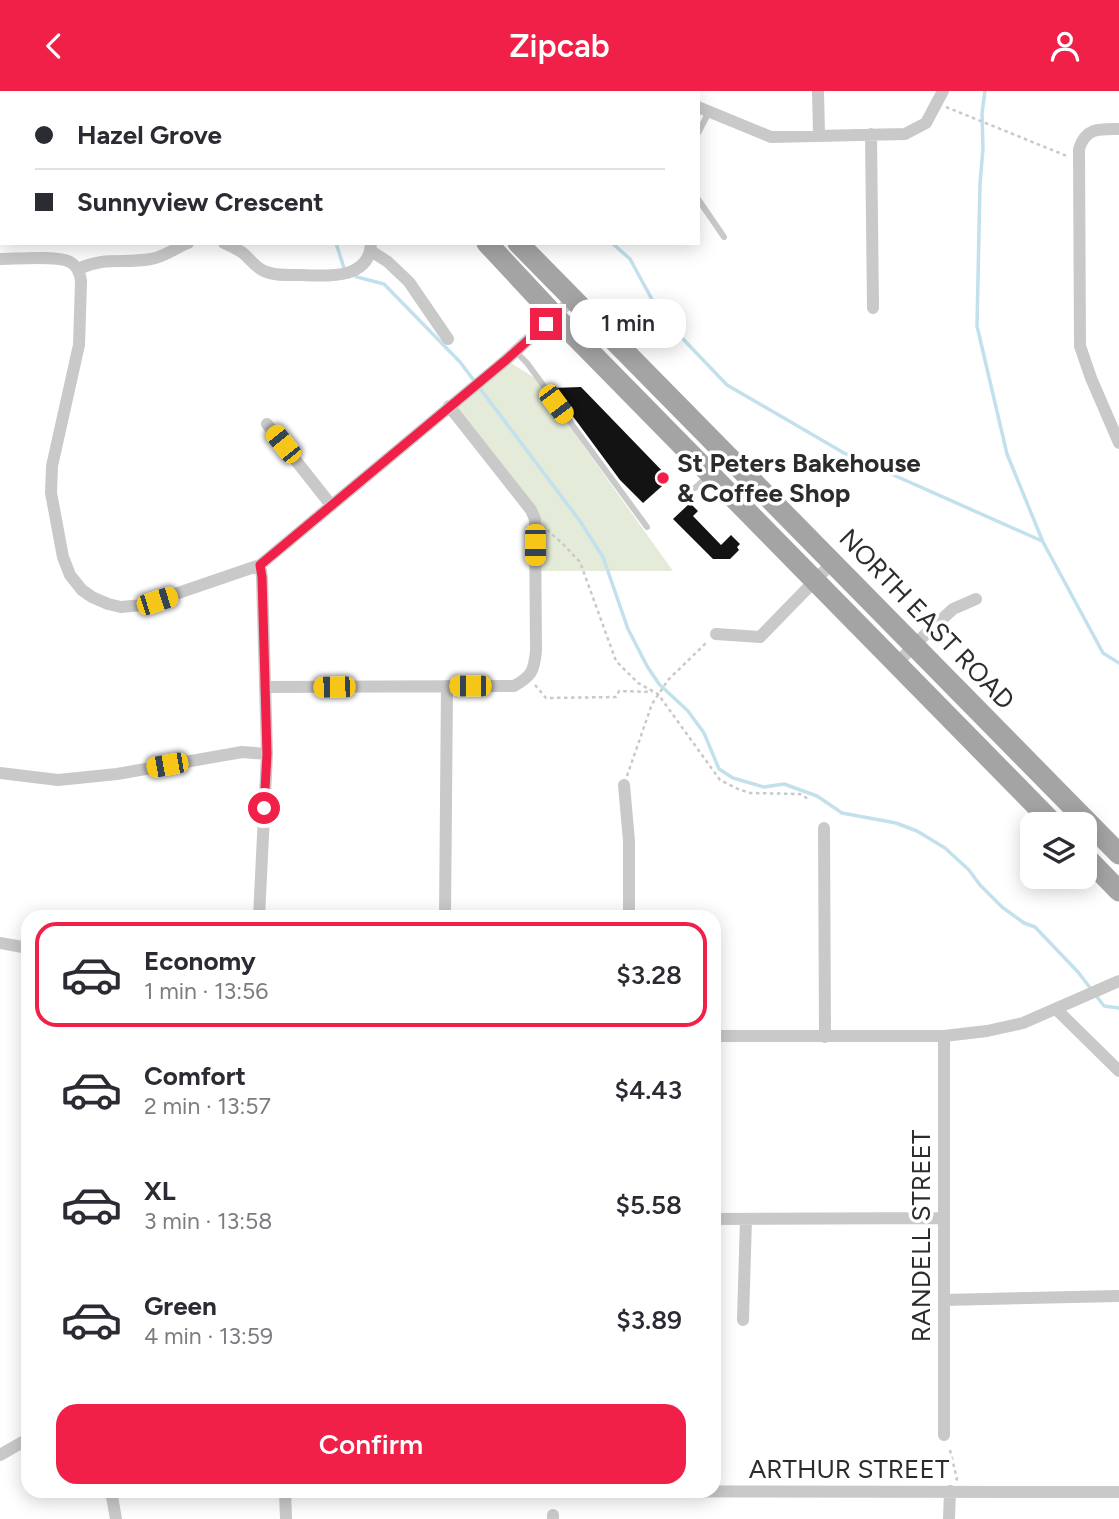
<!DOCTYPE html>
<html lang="en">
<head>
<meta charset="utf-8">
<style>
  :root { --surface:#fff; --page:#f7f7f7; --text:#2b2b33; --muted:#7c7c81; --line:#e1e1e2; --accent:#f12049 }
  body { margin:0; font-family:Figtree,sans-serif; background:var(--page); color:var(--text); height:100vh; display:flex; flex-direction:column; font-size:26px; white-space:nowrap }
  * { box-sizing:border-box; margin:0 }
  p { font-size:23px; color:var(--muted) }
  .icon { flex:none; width:38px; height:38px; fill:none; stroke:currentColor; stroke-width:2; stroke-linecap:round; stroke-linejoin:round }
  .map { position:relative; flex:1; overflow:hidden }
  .drawer { position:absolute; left:21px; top:819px; width:700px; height:588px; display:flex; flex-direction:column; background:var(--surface); border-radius:21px; box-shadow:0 4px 18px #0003 }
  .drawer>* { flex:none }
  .banner { position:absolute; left:0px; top:0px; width:700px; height:154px; box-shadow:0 4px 18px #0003; display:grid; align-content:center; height:154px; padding:0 35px; background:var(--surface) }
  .tools { position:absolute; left:1020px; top:721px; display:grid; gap:14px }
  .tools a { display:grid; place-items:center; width:77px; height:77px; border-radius:14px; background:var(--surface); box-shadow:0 4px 18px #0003; font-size:35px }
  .end { position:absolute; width:32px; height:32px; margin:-16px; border:9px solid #f12049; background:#fff; box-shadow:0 0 0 4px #fff }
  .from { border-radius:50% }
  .bubble { position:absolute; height:49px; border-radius:21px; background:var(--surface); box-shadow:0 4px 18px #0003; font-size:23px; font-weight:600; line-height:49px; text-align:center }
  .car { position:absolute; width:21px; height:42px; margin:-21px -10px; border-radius:9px; box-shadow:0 0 5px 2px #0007; background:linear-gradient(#f5c518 24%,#345 0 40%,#f5c518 0 76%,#345 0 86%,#f5c518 0) }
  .banner b { display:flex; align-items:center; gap:24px; height:66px; font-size:26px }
  .banner b+b { border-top:2px solid var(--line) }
  .banner i { width:18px; height:18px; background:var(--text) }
  ul { padding:12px 0 0; list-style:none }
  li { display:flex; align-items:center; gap:21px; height:105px; margin:0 14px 10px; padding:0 21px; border:4px solid transparent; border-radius:21px }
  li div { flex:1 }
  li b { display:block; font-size:26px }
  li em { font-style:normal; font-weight:600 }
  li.current { border-color:var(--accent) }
  li>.icon { width:63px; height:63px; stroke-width:1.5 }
  .action { display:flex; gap:14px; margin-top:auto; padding:14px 35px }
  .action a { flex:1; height:80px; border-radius:21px; background:var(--accent); color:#fff; font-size:28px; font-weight:600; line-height:80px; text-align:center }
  header { display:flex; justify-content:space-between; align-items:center; height:91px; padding:0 35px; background:var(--accent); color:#fff; font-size:32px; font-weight:600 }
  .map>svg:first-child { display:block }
</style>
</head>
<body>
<header><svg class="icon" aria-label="back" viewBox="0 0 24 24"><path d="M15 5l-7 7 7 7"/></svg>Zipcab<svg class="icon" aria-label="person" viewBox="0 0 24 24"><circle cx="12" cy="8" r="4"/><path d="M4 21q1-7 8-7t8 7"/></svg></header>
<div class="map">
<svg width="1119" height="1428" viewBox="0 0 1119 1428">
  <rect width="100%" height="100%" fill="#fff"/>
  <path fill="#e4ebd8" d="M506,269L535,287L673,480H535V428L449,315Z"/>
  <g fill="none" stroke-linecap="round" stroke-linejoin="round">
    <path stroke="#c2e1ed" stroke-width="3.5" d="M274,0L275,2
      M515,0L516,2
      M985,0L982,22L983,57L980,93L977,235L1007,363L1043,451L1103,562L1119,572
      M336,152L344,177L347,179
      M612,152L630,168L661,225L727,294L844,362L1042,450
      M353,183L357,186L384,193L460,271L580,430L603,466L628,538L647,575L659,593L688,620L704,642L719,678L733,687L764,696L784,693L817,705L842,722L896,732L917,740L945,757L969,779L980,794L1002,816L1024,832L1035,836L1078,881L1104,915L1119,917"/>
  </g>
  <path fill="#131313" d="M581,296L670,388L643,412L620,389L552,297Z
    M690,412L698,420L693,425L721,454L731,444L740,453L737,456L739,459L730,468H713L673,428Z"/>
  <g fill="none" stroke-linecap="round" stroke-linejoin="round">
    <path stroke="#c9c9c9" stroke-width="2.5" stroke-dasharray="3.5 3.5" stroke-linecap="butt" d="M946,16L1067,65
      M547,439L562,452L580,471L616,570L638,592L658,603L720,689L738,698L750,702L800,703L810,709
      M535,594L546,607L616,606L619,600L652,601
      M627,685L652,613L668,589L706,552
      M950,1359L957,1388L955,1390"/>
    <path stroke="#c9c9c9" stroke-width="6" d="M698,42L709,21
      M698,108L724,146
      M515,260L527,272L647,436
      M695,397L707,386"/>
    <path stroke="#c9c9c9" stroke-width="12" d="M295,0V2
      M666,0L668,2
      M818,0L819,43
      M698,16L771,46L905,43L926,32L943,0
      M0,29H2
      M1119,38C1100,38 1086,36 1079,58L1080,255L1091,287L1119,352
      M871,43L873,217
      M224,152C231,155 237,158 243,162C250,168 255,176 264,180C275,185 289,184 301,184C327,185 370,189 371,152
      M371,160L388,171L409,191L448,248
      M0,168C15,168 58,164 70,171C78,175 80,182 81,190L79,254L52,375L51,402L63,466L70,484L82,499L92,506L108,513L121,516L143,514L260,474L506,269L573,208
      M78,178C106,165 123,173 151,168C164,166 175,157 188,152
      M267,333L331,414
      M716,543L760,546L833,471
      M897,573L913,555L953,518L976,508
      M265,596L514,595C532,585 534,580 536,560L535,428L531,419L449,315
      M0,682L58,689L117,683L242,661L267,663
      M624,694L629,750V826
      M824,737L825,946
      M259,826L267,663L262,486L260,474
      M445,826L447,595
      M0,852L28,857
      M1056,918L1119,980
      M714,945H944L987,940L1023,932L1119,890
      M944,945V1344
      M714,1128L944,1127
      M944,1209L1119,1205
      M743,1229L746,1128
      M0,1364L28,1348
      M111,1400L116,1428
      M553,1424V1428
      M286,1428L285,1400L1119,1401
      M949,1428L950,1400"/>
    <path stroke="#a4a4a4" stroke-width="21" d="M373,0L374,2
      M400,0L401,2
      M487,152L555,225L1054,733
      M518,152L1119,763
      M1085,765L1119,800"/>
  </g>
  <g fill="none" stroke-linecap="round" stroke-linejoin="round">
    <path stroke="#f12049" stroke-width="9" d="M264,717L267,663L262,486L260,474L506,269L546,233"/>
  </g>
  <circle fill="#f12049" stroke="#fff" stroke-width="2.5" cx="663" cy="387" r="7"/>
  <g text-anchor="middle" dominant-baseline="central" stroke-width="7" stroke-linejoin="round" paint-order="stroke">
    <g font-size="26" font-weight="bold" fill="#2c2c2c" stroke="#fff" text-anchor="start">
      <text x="677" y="372">St Peters Bakehouse<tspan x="677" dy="30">&amp; Coffee Shop</tspan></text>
    </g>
    <g font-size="26" fill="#2c2c2c" stroke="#fff">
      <text transform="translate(927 528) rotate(46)">NORTH EAST ROAD</text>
      <text transform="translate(921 1145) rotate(-90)">RANDELL STREET</text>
      <text x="849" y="1378">ARTHUR STREET</text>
    </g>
  </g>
</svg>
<div class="tools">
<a><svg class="icon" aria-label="layers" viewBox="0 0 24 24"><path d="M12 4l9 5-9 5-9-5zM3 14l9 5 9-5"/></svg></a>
</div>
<i class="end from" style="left:264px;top:717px"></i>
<i class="end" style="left:546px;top:233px"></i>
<div class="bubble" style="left:570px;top:208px;width:116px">1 min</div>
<i class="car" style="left:556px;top:313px;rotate:143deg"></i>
<i class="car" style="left:283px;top:353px;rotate:321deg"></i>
<i class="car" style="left:535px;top:454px;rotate:180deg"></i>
<i class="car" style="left:157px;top:510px;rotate:72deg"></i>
<i class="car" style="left:470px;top:595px;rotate:270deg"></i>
<i class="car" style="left:334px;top:596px;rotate:269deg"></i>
<i class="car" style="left:167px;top:674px;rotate:260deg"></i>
<div class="banner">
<b><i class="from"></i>Hazel Grove</b>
<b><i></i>Sunnyview Crescent</b>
</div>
<section class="drawer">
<ul>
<li class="current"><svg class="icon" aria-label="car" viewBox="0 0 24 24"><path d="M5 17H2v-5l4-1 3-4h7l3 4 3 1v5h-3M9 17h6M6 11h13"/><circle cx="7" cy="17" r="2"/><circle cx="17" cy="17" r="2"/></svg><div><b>Economy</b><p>1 min · 13:56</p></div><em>$3.28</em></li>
<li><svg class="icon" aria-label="car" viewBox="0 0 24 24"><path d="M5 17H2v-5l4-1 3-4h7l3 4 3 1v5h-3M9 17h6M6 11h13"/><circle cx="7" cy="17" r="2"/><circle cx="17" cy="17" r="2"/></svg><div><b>Comfort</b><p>2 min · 13:57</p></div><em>$4.43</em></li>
<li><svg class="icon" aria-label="car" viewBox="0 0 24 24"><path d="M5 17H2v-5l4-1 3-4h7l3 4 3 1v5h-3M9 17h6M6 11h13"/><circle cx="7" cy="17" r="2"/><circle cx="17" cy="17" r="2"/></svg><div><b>XL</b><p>3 min · 13:58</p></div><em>$5.58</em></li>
<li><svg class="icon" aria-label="car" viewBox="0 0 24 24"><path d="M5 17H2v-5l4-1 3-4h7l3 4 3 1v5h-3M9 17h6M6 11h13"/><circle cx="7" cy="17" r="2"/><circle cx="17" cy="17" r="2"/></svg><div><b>Green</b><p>4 min · 13:59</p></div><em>$3.89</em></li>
</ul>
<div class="action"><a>Confirm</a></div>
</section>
</div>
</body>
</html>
